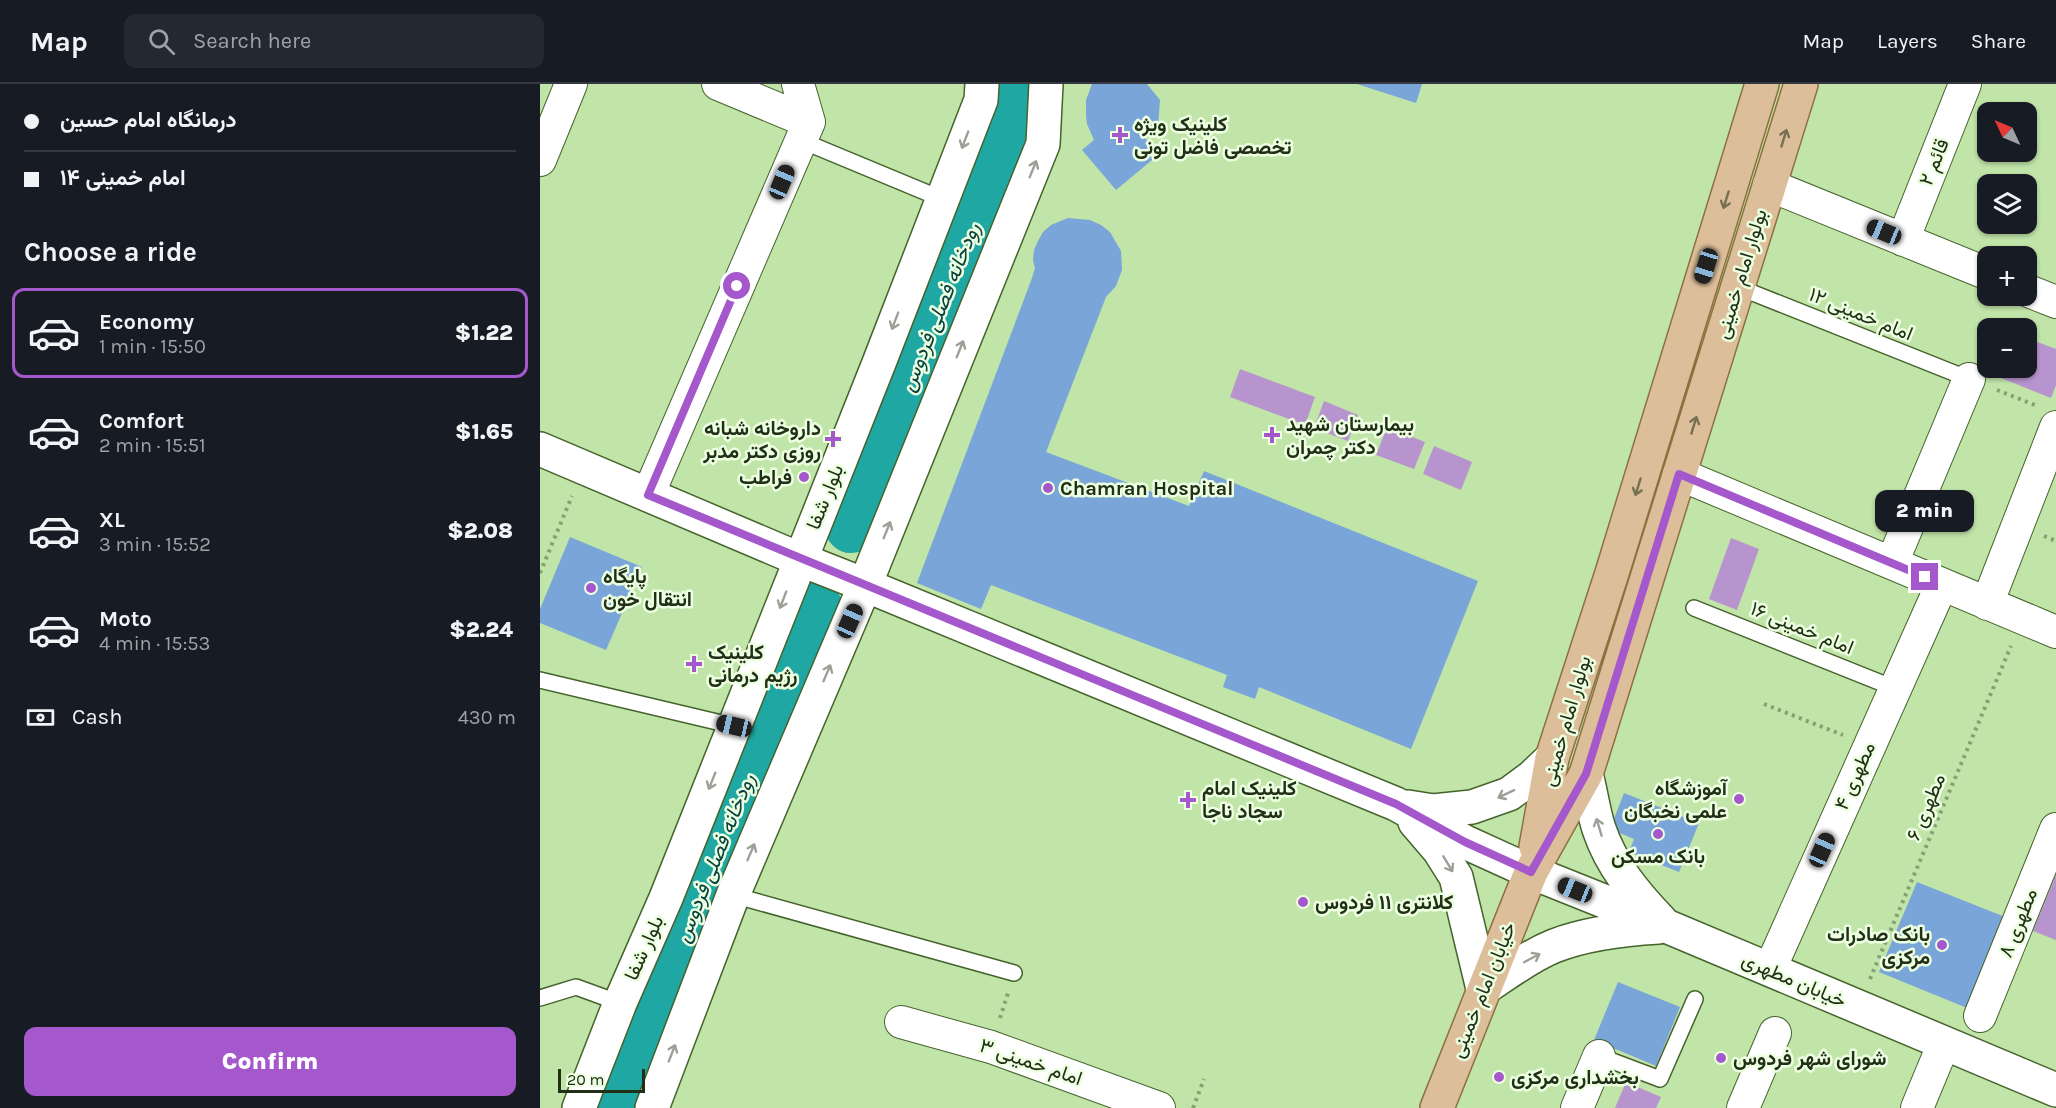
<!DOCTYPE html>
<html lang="en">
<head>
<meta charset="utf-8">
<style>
  :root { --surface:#171b24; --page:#242831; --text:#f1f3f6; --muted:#9ea1a6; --line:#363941; --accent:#a458cb }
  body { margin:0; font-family:Karla,Vazirmatn,sans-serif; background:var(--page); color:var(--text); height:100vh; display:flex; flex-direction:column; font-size:22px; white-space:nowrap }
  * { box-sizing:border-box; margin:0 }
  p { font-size:20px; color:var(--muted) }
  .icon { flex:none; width:33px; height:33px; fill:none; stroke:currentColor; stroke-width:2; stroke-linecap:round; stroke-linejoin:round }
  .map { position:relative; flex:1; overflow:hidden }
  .panel { display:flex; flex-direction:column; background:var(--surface); width:540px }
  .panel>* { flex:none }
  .guide { display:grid; align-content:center; height:132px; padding:0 24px; background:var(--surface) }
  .needle { width:39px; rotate:314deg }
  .buttons { position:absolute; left:1437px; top:18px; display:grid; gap:12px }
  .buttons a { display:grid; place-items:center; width:60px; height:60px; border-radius:12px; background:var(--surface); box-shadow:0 2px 4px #0004; font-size:30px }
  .scale { position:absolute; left:18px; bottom:15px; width:87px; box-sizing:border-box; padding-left:6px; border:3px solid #212f17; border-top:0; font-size:16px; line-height:21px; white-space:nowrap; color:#212f17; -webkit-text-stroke:4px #edffe1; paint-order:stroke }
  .end { position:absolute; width:27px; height:27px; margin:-14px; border:8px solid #a458cb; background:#fff; box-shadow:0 0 0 3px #fff }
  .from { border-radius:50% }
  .bubble { position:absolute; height:42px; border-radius:12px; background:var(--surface); box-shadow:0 2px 4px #0004; font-size:20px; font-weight:800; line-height:42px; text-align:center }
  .car { position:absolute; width:18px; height:36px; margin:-18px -9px; border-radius:8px; box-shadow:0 0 4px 2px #0007; background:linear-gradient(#222 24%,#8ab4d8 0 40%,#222 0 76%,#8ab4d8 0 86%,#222 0) }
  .guide b { display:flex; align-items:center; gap:21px; height:57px; font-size:22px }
  .guide b+b { border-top:2px solid var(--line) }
  .guide i { width:15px; height:15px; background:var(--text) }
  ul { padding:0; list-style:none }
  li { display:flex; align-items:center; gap:18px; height:90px; margin:0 12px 9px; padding:0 12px; border:3px solid transparent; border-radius:12px }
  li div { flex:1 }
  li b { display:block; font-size:22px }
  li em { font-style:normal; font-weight:800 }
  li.on { border-color:var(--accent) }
  li>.icon { width:54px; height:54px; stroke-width:1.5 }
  h2 { padding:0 24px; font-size:27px; line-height:72px }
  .pay { display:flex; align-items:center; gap:15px; height:66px; padding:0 24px; font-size:22px }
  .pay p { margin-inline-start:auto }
  .button { display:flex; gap:12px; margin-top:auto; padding:12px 24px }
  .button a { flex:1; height:69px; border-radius:12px; background:var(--accent); color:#fff; font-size:24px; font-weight:800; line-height:69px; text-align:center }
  header { display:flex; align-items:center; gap:36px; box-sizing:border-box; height:84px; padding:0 30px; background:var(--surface); border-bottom:2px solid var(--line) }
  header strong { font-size:28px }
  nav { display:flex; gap:33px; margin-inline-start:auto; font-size:21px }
  .search { width:420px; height:54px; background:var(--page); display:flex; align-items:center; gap:15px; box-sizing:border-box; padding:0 21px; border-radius:12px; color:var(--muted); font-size:22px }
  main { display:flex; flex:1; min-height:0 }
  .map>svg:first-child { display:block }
</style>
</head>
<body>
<header>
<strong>Map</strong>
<div class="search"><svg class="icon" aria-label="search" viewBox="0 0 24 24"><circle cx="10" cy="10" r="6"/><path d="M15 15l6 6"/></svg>Search here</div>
<nav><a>Map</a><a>Layers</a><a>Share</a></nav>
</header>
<main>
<section class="panel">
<div class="guide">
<b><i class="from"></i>درمانگاه امام حسین</b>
<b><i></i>امام خمینی ۱۴</b>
</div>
<h2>Choose a ride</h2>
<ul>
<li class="on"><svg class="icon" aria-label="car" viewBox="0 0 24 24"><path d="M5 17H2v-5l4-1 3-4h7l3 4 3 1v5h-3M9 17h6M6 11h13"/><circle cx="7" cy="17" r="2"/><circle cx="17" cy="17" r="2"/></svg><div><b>Economy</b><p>1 min · 15:50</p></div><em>$1.22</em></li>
<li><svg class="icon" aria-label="car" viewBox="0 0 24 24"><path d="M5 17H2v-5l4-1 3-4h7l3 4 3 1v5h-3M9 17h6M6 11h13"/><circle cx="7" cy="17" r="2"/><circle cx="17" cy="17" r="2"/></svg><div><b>Comfort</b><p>2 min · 15:51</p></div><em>$1.65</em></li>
<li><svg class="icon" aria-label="car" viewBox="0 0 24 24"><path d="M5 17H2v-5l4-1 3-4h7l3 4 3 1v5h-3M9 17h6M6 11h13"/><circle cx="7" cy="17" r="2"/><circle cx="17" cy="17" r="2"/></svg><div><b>XL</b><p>3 min · 15:52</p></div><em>$2.08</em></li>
<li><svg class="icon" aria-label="car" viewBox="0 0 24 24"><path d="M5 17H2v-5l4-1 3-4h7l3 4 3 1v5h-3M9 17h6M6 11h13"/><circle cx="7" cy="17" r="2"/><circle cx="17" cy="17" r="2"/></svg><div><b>Moto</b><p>4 min · 15:53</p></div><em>$2.24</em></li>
</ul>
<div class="pay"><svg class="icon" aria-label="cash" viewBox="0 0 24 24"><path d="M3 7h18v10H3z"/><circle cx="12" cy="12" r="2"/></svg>Cash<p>430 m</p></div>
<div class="button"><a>Confirm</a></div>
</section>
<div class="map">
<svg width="1516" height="1024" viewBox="0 0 1516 1024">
  <rect width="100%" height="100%" fill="#c1e4a8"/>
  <path fill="#b894ce" d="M1487,254L1516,265V301L1511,314L1441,286L1447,269L1448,284H1486Z
    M700,285L775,313L765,341L690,313Z
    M784,317L818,331L808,357L774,344Z
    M847,343L885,358L874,385L836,371Z
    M894,362L932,378L921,406L883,390Z
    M1191,454L1219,465L1197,526L1169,515Z
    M1516,791V856L1493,847Z
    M1086,998L1121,1013L1116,1024H1075Z"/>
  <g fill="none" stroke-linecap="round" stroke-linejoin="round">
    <path stroke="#1fa7a4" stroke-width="52" d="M311,443L450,97L471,34L476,0
      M73,1024L277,524"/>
  </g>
  <path fill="#79a5d8" d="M552,0H607L620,16L618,42L605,54L618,71L576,106L542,66L554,56L547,40L546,31V16Z
    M817,0H882L876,19Z
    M528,134L550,136L561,141L570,148L581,167L582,186L576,202L566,213L506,368L649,422L664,387L938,497L871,665L719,603L715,615L683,603L687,591L451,501L441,525L377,499L492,194L495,184L493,176L494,166L498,157L503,148L511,141Z
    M30,453L102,483L66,566L0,539V525Z
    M1084,709L1159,739L1139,788L1089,768L1094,755L1070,745Z
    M1377,798L1465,833L1427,924L1339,888Z
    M1078,898L1140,923L1116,982L1054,956Z"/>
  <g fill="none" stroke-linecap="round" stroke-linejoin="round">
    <g stroke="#45632c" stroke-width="18">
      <path id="lane" d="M260,56L402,115
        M1198,203L1429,295
        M1154,524L1354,604
        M0,596L194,642
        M193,811L474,889
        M0,914L36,903L80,919
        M1059,972L1120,995L1155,915"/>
    </g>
    <g stroke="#45632c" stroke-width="34">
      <path id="street" d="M178,0L269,38
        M258,0L269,38
        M0,76L31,0
        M1229,101L1448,190
        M1363,156L1425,0
        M1486,206L1516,218
        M1139,390L1516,548
        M108,411L269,38
        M1352,479L1429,295
        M1447,520L1516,343
        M1230,885L1402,500
        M1440,932L1516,745
        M361,938L451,963L619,1024
        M1037,1024L1059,972
        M1203,1024L1235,949
        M1377,1024L1404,959"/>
    </g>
    <g stroke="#45632c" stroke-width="36">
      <path id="secondary" d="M0,365L259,475L325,501L856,720L925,758L991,788L1126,842L1516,1006
        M1046,690C1051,708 1053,727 1059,745C1071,781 1095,810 1121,837
        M868,723L893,727L932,723L969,710L992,693L1012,674
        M875,738L899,766L916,793L943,905C966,890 989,872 1014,862C1047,849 1084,845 1119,843
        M39,1024L80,919L126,814L339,279L441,16L442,0
        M112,1024L193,811L325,501L503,60L506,0"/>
    </g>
    <g stroke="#8b7140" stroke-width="36">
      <path id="primary" d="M996,763L1012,674L1072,489L1222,0
        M897,1024L991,788L1046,690L1261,0"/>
    </g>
    <path stroke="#85a072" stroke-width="4" stroke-dasharray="3 4.5" stroke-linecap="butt" d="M1457,306L1495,321
      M1504,452L1516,457
      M0,489L32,412
      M1224,620L1303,651
      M1330,895L1471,562
      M460,934L468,909
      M653,1024L664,995"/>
    <use href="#lane" stroke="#fff" stroke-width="15"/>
    <use href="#street" stroke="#fff" stroke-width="32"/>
    <use href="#secondary" stroke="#fff" stroke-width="33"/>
    <use href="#primary" stroke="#dcbf9a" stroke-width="33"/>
  </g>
  <defs><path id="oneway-shaft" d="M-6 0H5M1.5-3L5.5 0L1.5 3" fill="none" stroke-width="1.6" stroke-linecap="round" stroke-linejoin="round" transform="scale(1.5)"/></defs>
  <g stroke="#757052">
    <use href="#oneway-shaft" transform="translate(1244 54) rotate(-73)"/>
    <use href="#oneway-shaft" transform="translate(1186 116) rotate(107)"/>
    <use href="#oneway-shaft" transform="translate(1154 341) rotate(-73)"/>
    <use href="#oneway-shaft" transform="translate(1098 403) rotate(107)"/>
  </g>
  <g stroke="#9ba197">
    <use href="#oneway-shaft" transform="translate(425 56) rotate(111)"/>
    <use href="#oneway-shaft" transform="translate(493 85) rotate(-68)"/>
    <use href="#oneway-shaft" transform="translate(355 237) rotate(111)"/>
    <use href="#oneway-shaft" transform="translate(420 265) rotate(-68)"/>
    <use href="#oneway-shaft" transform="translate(347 446) rotate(-68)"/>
    <use href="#oneway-shaft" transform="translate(243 516) rotate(111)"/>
    <use href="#oneway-shaft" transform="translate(287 589) rotate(-67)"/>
    <use href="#oneway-shaft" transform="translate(172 697) rotate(112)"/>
    <use href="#oneway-shaft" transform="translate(966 710) rotate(155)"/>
    <use href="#oneway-shaft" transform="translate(1059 743) rotate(-107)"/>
    <use href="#oneway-shaft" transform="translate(211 768) rotate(-67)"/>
    <use href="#oneway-shaft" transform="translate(908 780) rotate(59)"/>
    <use href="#oneway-shaft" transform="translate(992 874) rotate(-28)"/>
    <use href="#oneway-shaft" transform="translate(132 969) rotate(-69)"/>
  </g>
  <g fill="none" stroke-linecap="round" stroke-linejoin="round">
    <path stroke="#a458cb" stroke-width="8" d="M197,202L108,411L856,720L925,758L991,788L1046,690L1139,390L1385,493"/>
  </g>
  <g fill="#a458cb" stroke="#edffe1" stroke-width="2">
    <path d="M577 42h6v6h6v6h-6v6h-6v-6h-6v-6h6z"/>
    <path d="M729 342h6v6h6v6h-6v6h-6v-6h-6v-6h6z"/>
    <path d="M290 346h6v6h6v6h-6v6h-6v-6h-6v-6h6z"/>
    <circle cx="264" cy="393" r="6"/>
    <circle cx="508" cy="404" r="6"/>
    <circle cx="51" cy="504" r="6"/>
    <path d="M151 571h6v6h6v6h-6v6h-6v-6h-6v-6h6z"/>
    <circle cx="1199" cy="715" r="6"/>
    <path d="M645 707h6v6h6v6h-6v6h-6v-6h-6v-6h6z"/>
    <circle cx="1118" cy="750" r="6"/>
    <circle cx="763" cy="818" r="6"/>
    <circle cx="1402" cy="861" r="6"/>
    <circle cx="1181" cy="974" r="6"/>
    <circle cx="959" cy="993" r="6"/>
  </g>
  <g text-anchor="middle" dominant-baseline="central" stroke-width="5" stroke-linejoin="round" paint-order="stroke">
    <g font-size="20" font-weight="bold" fill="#212f17" stroke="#edffe1" text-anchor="start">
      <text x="594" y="40">کلینیک ویژه<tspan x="594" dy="23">تخصصی فاضل تونی</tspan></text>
      <text x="746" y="340">بیمارستان شهید<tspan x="746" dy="23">دکتر چمران</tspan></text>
      <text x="281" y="344" text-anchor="end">داروخانه شبانه<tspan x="281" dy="23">روزی دکتر مدبر</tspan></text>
      <text x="252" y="393" text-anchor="end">فراطب</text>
      <text x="520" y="404">Chamran Hospital</text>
      <text x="63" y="492">پایگاه<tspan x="63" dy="23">انتقال خون</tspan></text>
      <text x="168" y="568">کلینیک<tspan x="168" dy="23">رژیم درمانی</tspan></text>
      <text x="662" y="704">کلینیک امام<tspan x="662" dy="23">سجاد ناجا</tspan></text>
      <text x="1187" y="704" text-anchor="end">آموزشگاه<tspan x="1187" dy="23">علمی نخبگان</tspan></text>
      <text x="1118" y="772" text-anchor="middle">بانک مسکن</text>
      <text x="775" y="818">کلانتری ۱۱ فردوس</text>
      <text x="1390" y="850" text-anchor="end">بانک صادرات<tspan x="1390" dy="23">مرکزی</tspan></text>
      <text x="1193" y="974">شورای شهر فردوس</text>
      <text x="971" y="993">بخشداری مرکزی</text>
    </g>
    <g font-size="20" fill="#212f17" stroke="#edffe1">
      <text transform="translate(1394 78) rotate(-68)">قائم ۲</text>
      <text transform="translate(1201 190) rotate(-73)">بولوار امام خمینی</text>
      <text transform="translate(1321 230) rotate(22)">امام خمینی ۱۲</text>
      <text transform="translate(285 413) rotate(-68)">بلوار شفا</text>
      <text transform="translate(1262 544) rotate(22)">امام خمینی ۱۶</text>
      <text transform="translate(1026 637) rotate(-74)">بولوار امام خمینی</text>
      <text transform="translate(1315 692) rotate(-66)">مطهری ۴</text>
      <text transform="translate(1386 723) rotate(-67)">مطهری ۶</text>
      <text transform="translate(1478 839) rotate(-68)">مطهری ۸</text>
      <text transform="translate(104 864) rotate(-66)">بلوار شفا</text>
      <text transform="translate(1254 896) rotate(23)">خیابان مطهری</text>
      <text transform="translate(943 906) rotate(-68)">خیابان امام خمینی</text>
      <text transform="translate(491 978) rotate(19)">امام خمینی ۳</text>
    </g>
    <g font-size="21" font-style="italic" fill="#094241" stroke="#edffe1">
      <text transform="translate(400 223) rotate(-68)">رودخانه فصلی فردوس</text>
      <text transform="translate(175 774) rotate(-68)">رودخانه فصلی فردوس</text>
    </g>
  </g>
</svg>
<div class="buttons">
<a><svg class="needle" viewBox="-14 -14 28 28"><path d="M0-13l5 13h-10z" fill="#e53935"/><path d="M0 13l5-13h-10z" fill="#9ea1a6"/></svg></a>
<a><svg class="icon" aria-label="layers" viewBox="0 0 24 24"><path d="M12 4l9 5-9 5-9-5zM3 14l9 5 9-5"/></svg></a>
<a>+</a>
<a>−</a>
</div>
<div class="scale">20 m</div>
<i class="end from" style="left:197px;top:202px"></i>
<i class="end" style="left:1385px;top:493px"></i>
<div class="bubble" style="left:1335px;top:406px;width:99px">2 min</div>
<i class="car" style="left:242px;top:98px;rotate:23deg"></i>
<i class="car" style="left:1344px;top:148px;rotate:292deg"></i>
<i class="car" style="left:1166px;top:182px;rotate:197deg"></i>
<i class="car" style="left:310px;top:537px;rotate:24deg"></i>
<i class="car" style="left:194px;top:642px;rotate:283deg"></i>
<i class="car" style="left:1282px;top:766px;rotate:24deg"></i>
<i class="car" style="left:1035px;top:806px;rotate:292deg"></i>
</div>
</main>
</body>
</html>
